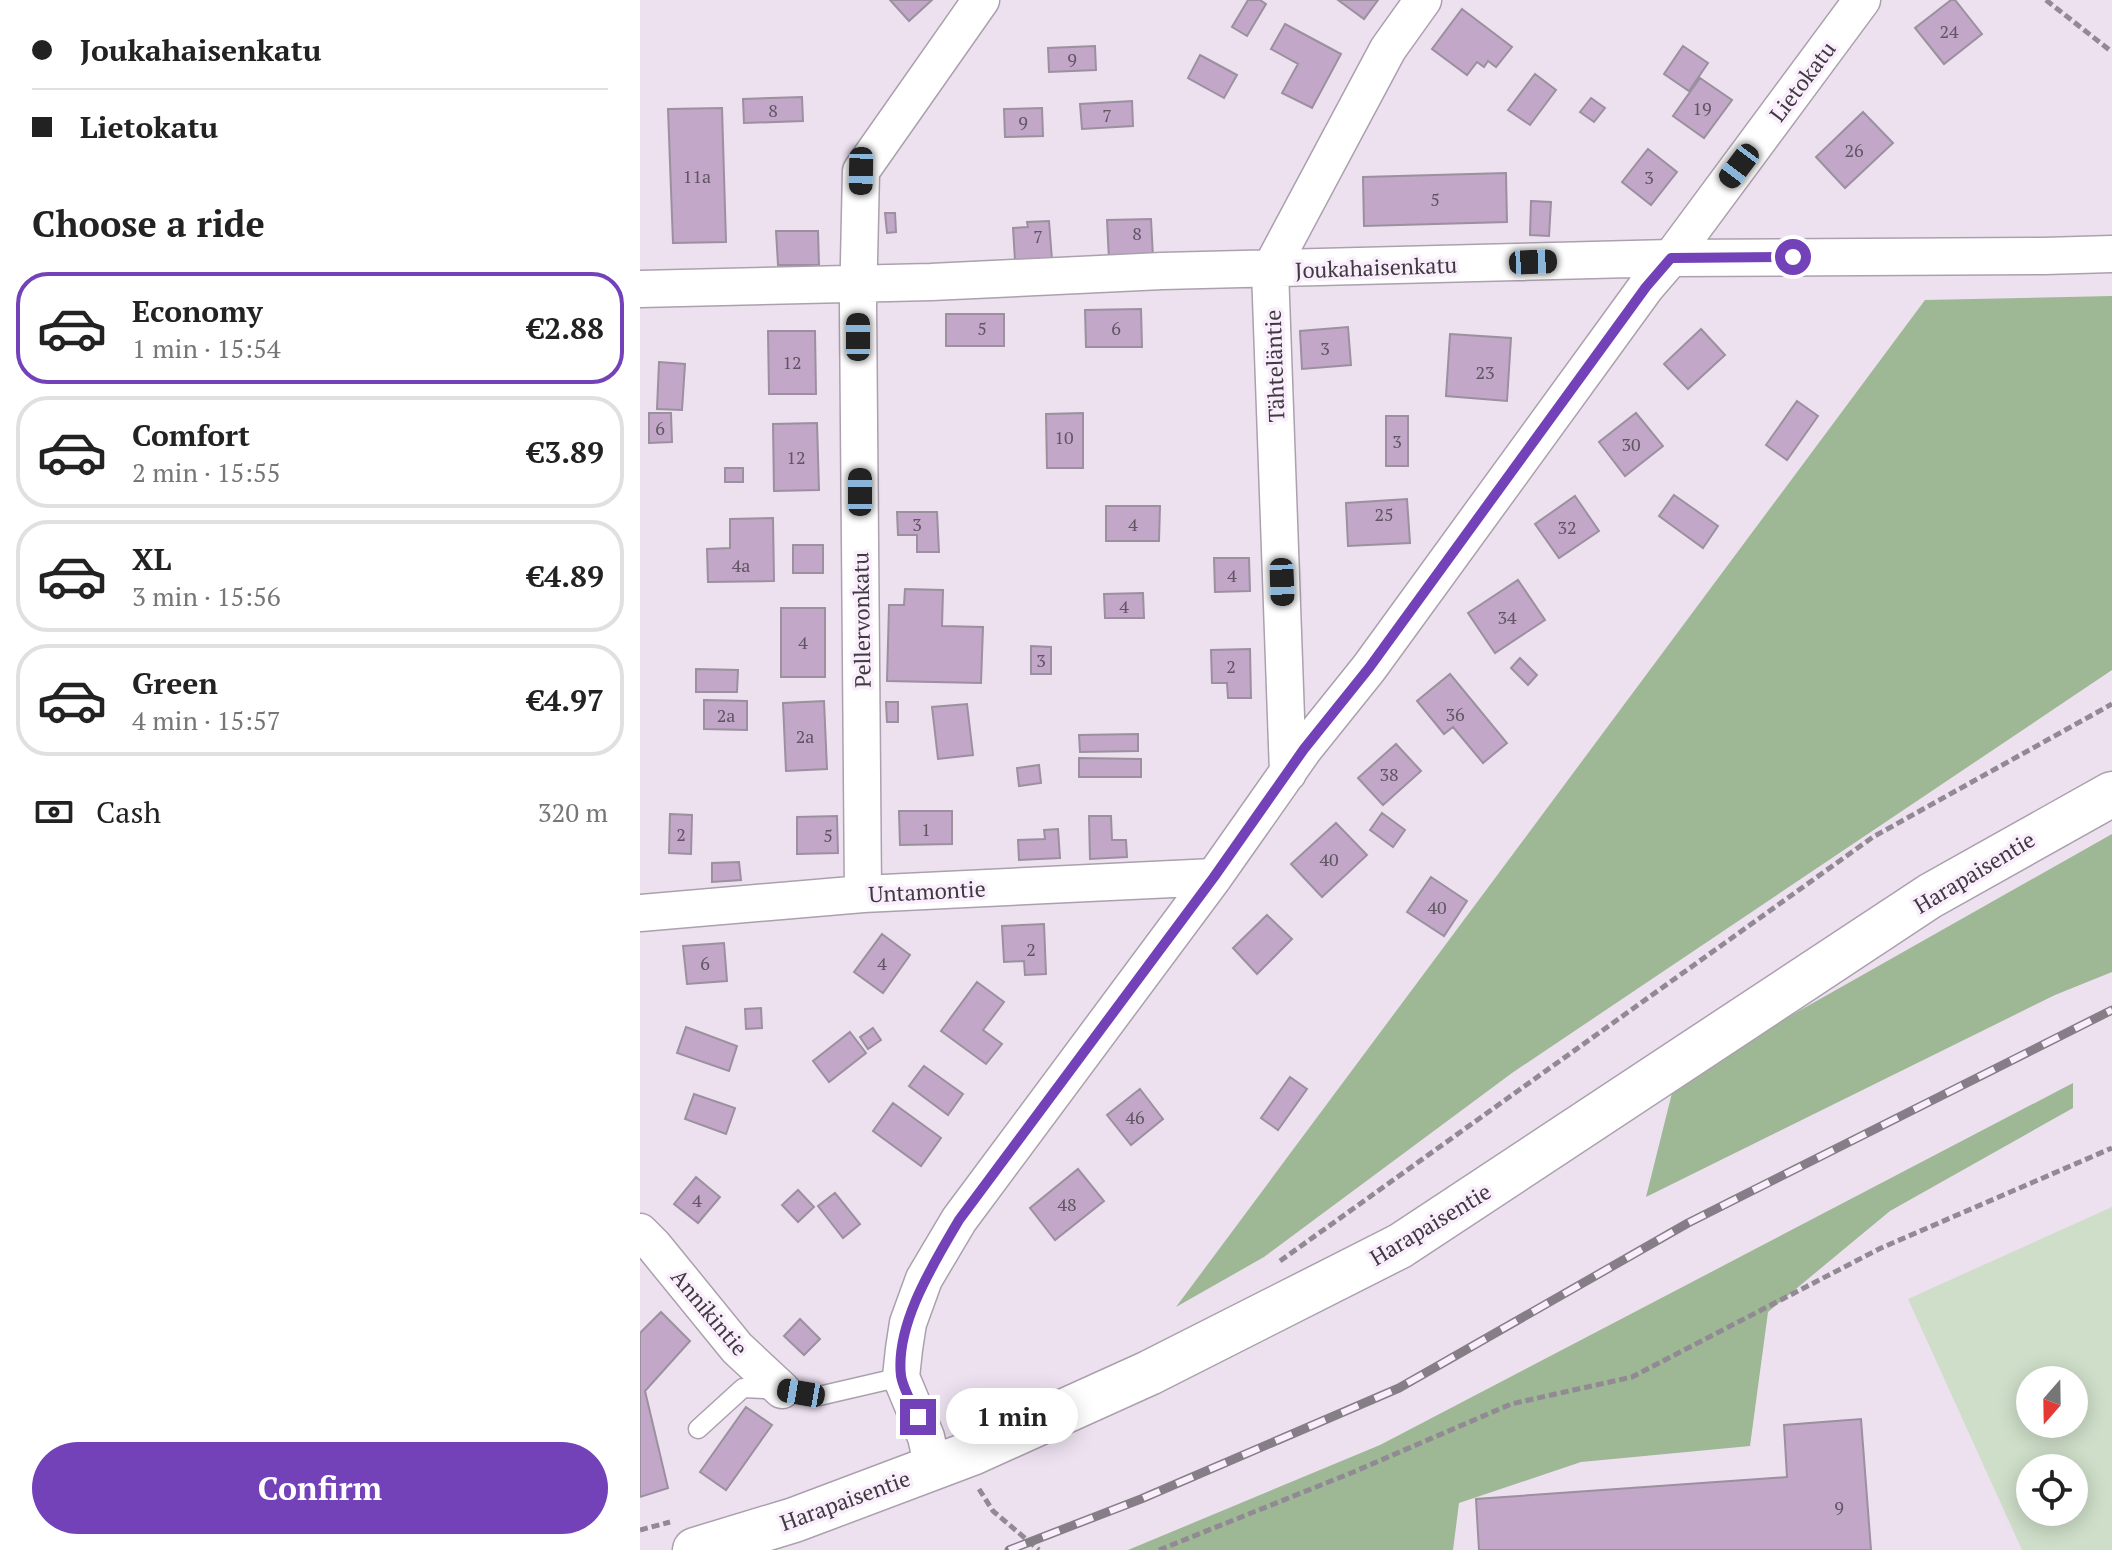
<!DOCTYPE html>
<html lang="en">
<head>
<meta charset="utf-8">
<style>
  :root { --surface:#fff; --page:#f6f6f6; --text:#222; --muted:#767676; --line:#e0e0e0; --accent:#7341b8 }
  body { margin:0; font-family:"PT Serif",serif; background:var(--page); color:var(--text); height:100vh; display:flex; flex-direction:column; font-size:30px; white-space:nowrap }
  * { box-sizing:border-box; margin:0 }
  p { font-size:26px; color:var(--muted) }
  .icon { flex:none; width:44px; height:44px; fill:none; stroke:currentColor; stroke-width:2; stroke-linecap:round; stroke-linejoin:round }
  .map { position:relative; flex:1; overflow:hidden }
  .panel { display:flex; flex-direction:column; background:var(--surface); width:640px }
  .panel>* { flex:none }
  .banner { display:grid; align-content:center; height:176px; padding:0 32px; background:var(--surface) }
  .needle { width:52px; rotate:200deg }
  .tools { position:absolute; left:1376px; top:1366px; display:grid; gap:16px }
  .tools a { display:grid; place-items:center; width:72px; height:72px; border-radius:50%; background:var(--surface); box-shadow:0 4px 20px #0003; font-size:40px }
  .end { position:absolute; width:36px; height:36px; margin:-18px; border:10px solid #7341b8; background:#fff; box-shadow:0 0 0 4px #fff }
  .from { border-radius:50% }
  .bubble { position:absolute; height:56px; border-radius:28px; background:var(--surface); box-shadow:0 4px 20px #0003; font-size:26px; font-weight:800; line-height:56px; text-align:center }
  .car { position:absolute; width:24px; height:48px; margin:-24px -12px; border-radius:10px; box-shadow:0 0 6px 2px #0007; background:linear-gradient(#222 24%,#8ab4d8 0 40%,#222 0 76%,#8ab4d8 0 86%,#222 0) }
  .banner b { display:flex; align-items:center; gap:28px; height:76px; font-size:30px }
  .banner b+b { border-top:2px solid var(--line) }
  .banner i { width:20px; height:20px; background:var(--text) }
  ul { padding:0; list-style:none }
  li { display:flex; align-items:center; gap:24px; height:112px; margin:0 16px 12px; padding:0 16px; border:4px solid var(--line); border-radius:32px }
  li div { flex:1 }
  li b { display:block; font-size:30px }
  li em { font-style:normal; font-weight:800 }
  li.on { border-color:var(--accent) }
  li>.icon { width:72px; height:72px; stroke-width:1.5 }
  h2 { padding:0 32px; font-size:36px; line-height:96px }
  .pay { display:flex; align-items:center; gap:20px; height:88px; padding:0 32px; font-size:30px }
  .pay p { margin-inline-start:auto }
  .primary-button { display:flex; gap:16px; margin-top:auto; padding:16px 32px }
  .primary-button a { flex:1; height:92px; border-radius:48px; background:var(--accent); color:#fff; font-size:32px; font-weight:800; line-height:92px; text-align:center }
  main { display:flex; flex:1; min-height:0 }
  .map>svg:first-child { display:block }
</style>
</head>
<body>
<main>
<section class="panel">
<div class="banner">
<b><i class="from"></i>Joukahaisenkatu</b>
<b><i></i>Lietokatu</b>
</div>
<h2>Choose a ride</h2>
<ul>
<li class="on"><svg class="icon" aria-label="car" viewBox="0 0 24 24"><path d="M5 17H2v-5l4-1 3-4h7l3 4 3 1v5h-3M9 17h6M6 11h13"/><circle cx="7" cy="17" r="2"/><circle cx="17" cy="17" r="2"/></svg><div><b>Economy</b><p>1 min · 15:54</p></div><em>€2.88</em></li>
<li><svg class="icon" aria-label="car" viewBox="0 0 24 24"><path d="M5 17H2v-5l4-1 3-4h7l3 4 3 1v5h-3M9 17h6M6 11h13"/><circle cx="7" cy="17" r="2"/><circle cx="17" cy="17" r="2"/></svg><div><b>Comfort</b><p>2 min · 15:55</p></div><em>€3.89</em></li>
<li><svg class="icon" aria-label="car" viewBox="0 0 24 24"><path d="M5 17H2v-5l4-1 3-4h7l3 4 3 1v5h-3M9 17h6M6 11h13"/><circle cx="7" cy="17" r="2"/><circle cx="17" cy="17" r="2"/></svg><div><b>XL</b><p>3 min · 15:56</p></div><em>€4.89</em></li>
<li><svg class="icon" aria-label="car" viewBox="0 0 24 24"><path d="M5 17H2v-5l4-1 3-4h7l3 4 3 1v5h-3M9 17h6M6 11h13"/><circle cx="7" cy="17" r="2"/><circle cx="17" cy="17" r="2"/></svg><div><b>Green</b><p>4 min · 15:57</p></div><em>€4.97</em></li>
</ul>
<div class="pay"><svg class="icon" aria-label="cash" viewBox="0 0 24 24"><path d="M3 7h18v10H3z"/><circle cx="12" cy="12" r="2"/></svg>Cash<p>320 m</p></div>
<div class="primary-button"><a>Confirm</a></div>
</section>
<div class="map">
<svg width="1472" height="1550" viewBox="0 0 1472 1550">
  <rect width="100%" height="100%" fill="#ede1f0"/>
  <path fill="#cedec8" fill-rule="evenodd" d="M1472,1207V1550H1382L1268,1299ZM1390,1380H1434V1424H1390ZM1390,1468H1434V1512H1390Z"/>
  <path fill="#9eb794" d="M1472,296V670L872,1073L624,1257L536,1307L1285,300Z
    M1472,834V972L1415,995L1006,1197L1035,1081Z
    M1433,1083V1108L1250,1211L1128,1312L1110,1446L941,1462L819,1503L813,1550H488L740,1445Z"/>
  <path fill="#c2a7c9" stroke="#9b909e" stroke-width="2" d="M250,0H292L269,21Z
    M608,0H620L626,4L607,36L592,27Z
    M698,0H738L724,19Z
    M1311,0H1315L1342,34L1304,64L1275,28Z
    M822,9L872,47L856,67L848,61L844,67L837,62L827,75L792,49Z
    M645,24L701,54L672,108L642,93L658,64L631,49Z
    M455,46L456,70L409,72L408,48Z
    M1043,46L1068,63L1049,91L1024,74Z
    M560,55L597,75L584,98L548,78Z
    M895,74L916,90L890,125L868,110Z
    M1060,78L1092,100L1064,138L1033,116Z
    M162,97L163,121L104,123L103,99Z
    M951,98L965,108L954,122L940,112Z
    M492,101L493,126L442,129L440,104Z
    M82,108L86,242L33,243L28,109Z
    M402,108L403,136L365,137L364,109Z
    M1223,112L1253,143L1205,188L1176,157Z
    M1008,149L1037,172L1011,205L982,182Z
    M866,173L867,222L724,226L723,177Z
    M891,201L911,202L909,236L890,235Z
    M245,213H255L256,232L247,233Z
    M511,219L513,257L469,259L467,220Z
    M409,221L412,260L375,261L373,228L388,227L387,222Z
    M136,231H178L179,265H138Z
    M501,309L502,347H446L445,310Z
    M306,314H364V346H306Z
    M708,327L711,365L662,369L660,331Z
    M1061,329L1085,355L1048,389L1024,364Z
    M128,331H175L176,394H129Z
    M810,334L871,338L867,401L806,396Z
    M19,362L45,364L42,410L17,409Z
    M1157,401L1178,416L1147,460L1126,445Z
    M9,413H31L32,442L9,443Z
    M443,413V468H407L406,414Z
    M996,413L1023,446L985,476L959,442Z
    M746,416H768V466H746Z
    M177,423L179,490L134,491L133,424Z
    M85,468H103V482H85Z
    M1034,495L1078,526L1063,548L1019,516Z
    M935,496L959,531L919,558L895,524Z
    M767,499L770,543L708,546L706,503Z
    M466,506H520L519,541H466Z
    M257,512H297L299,552H277V535H258Z
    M133,518L134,581L68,582L67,549L90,548V519Z
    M153,545H183V573H153Z
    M574,558H609L610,591L575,592Z
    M878,580L905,620L855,653L828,613Z
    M265,589L303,590L302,626L343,627L341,683L247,681L249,605H264Z
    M503,593L504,618H465L464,594Z
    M141,608H185V677H141Z
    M391,646L411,647V674H391Z
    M610,649L611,698H588L587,683H572L571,650Z
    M880,658L897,675L888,685L871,668Z
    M56,669L98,670L97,692H56Z
    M810,674L867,743L843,763L813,727L804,734L777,701Z
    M64,700L107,701V730L64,729Z
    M184,701L187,769L146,771L143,703Z
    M246,702H258V722H247Z
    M327,704L333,755L298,759L292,707Z
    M498,734V751L440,752L439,735Z
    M756,744L781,771L743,805L718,778Z
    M439,758L501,759V777H439Z
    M399,765L401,783L379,786L377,768Z
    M259,811H312V844L260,845Z
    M742,813L765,830L753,847L730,830Z
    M30,814L52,815L51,854L29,853Z
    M197,816L198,853L157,854V817Z
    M449,816H471L472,840H486L487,857L450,859Z
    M696,823L727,855L682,897L651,864Z
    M418,829L420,858L379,860L378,840L405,839L404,830Z
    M99,862L101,880L72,882V863Z
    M791,877L827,901L804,936L767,912Z
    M627,915L652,939L617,974L593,948Z
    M404,924L406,974L385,975L384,961L364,962L362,926Z
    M242,934L270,955L243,993L214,972Z
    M84,943L87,981L47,984L43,946Z
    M337,982L364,1002L343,1030L362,1044L346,1064L301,1031Z
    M121,1008L122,1028L106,1029L105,1009Z
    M46,1027L97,1046L89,1071L37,1053Z
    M233,1028L241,1040L228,1049L220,1037Z
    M210,1032L226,1053L189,1082L173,1061Z
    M284,1066L323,1094L308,1115L269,1086Z
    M650,1077L667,1089L638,1130L621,1118Z
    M500,1089L523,1119L491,1145L467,1115Z
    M54,1094L95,1108L86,1134L45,1119Z
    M253,1103L301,1138L281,1166L233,1131Z
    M438,1169L464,1201L415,1240L390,1208Z
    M56,1177L80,1197L58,1223L34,1204Z
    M158,1190L174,1207L158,1222L142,1205Z
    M195,1193L220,1224L203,1238L178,1206Z
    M21,1312L50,1341L5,1391L28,1488L0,1497V1333Z
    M160,1319L180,1339L164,1355L144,1336Z
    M106,1407L132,1425L86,1490L60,1472Z
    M1221,1419L1231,1550H839L836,1499L1147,1477L1144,1425Z"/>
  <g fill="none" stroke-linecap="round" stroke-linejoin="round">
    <g stroke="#aba0ae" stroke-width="21">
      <path id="service" d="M58,1429L103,1388L142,1390L179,1396L261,1377"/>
    </g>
    <g stroke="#aba0ae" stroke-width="39">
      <path id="minor" d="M0,289L291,282L522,271L1031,258L1404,256L1472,254
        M648,773L630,270L748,49L783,0
        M223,894L218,306L221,171L341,0
        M0,913L223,894L574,877
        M0,1232L14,1246L97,1348L142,1390
        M293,1468L286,1437L261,1377L264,1349L268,1323L284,1279L319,1220L574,877L664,749L729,668L1006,287L1031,258L1222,0"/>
    </g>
    <g stroke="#aba0ae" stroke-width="47">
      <path id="secondary" d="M55,1550L154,1520L332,1453L509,1373L760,1246L1290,896L1472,794"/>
    </g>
    <path stroke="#918993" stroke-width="5" stroke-dasharray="8 4" stroke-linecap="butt" d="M1406,0L1472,52
      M640,1261L1233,837L1472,704
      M339,1489L353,1511L399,1550
      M0,1530L30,1522
      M519,1550L711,1473L871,1404L992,1377L1241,1248L1472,1148"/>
    <use href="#service" stroke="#fff" stroke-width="18"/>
    <use href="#minor" stroke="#fff" stroke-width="36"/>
    <use href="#secondary" stroke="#fff" stroke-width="44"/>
    <g stroke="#857e87" stroke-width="9">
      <path id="rail" d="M369,1550L501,1499L759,1388L1048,1223L1472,1010"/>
    </g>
    <use href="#rail" stroke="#faeefd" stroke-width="6" stroke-dasharray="18" stroke-linecap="butt"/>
  </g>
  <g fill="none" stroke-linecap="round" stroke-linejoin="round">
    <path stroke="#7341b8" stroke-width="10" d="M278,1417C273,1405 263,1389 261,1376C255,1324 294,1263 319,1220L574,877L664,749L729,668L1006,287L1031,258L1153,257"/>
  </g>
  <g text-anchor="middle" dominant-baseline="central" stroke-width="7" stroke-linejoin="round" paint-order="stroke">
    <g font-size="18" fill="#605562">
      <text x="1309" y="31">24</text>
      <text x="432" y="59">9</text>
      <text x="1062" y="108">19</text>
      <text x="133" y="110">8</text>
      <text x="467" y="115">7</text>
      <text x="383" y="122">9</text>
      <text x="1214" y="150">26</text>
      <text x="57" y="176">11a</text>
      <text x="1009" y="177">3</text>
      <text x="795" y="199">5</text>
      <text x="497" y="233">8</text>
      <text x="398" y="236">7</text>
      <text x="342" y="328">5</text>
      <text x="476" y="328">6</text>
      <text x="685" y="348">3</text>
      <text x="152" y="362">12</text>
      <text x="845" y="372">23</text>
      <text x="20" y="428">6</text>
      <text x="424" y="437">10</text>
      <text x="757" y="441">3</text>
      <text x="991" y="444">30</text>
      <text x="156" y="457">12</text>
      <text x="744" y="514">25</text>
      <text x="277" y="524">3</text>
      <text x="493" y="524">4</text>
      <text x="927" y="527">32</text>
      <text x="101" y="565">4a</text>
      <text x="592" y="575">4</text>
      <text x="484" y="606">4</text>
      <text x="867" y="617">34</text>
      <text x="163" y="642">4</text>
      <text x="401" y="660">3</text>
      <text x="591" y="666">2</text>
      <text x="815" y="714">36</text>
      <text x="86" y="715">2a</text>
      <text x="165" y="736">2a</text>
      <text x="749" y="774">38</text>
      <text x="286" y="829">1</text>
      <text x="41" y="834">2</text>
      <text x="188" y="835">5</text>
      <text x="689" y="859">40</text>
      <text x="797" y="907">40</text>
      <text x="391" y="949">2</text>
      <text x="65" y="963">6</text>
      <text x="242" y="963">4</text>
      <text x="495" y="1117">46</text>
      <text x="57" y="1200">4</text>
      <text x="427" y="1204">48</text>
      <text x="1199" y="1507">9</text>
    </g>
    <g font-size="22" fill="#3f3a40" stroke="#faeefd">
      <text transform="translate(1162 81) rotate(-53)">Lietokatu</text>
      <text transform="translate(736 267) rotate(-2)">Joukahaisenkatu</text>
      <text transform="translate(634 366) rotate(-92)">Tähteläntie</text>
      <text transform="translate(221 620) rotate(-91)">Pellervonkatu</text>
      <text transform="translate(1334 872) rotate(-31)">Harapaisentie</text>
      <text transform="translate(287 891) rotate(-3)">Untamontie</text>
      <text transform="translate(790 1224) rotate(-31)">Harapaisentie</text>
      <text transform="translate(70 1312) rotate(50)">Annikintie</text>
      <text transform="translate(205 1500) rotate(-20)">Harapaisentie</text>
    </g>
  </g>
</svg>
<div class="tools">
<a><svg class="needle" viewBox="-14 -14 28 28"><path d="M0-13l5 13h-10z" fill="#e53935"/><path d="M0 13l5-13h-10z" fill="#767676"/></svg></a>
<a><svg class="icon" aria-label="locate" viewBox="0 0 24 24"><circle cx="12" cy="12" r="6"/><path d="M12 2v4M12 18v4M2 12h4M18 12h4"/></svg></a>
</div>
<i class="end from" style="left:1153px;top:257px"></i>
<i class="end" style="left:278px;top:1417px"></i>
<div class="bubble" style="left:306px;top:1388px;width:132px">1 min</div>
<i class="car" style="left:1099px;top:166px;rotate:217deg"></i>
<i class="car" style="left:221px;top:171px;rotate:181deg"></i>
<i class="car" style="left:893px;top:262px;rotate:88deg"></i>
<i class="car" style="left:218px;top:337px;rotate:0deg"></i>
<i class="car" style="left:220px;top:492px;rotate:0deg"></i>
<i class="car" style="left:642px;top:582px;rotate:178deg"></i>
<i class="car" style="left:161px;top:1393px;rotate:280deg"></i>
</div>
</main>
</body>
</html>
